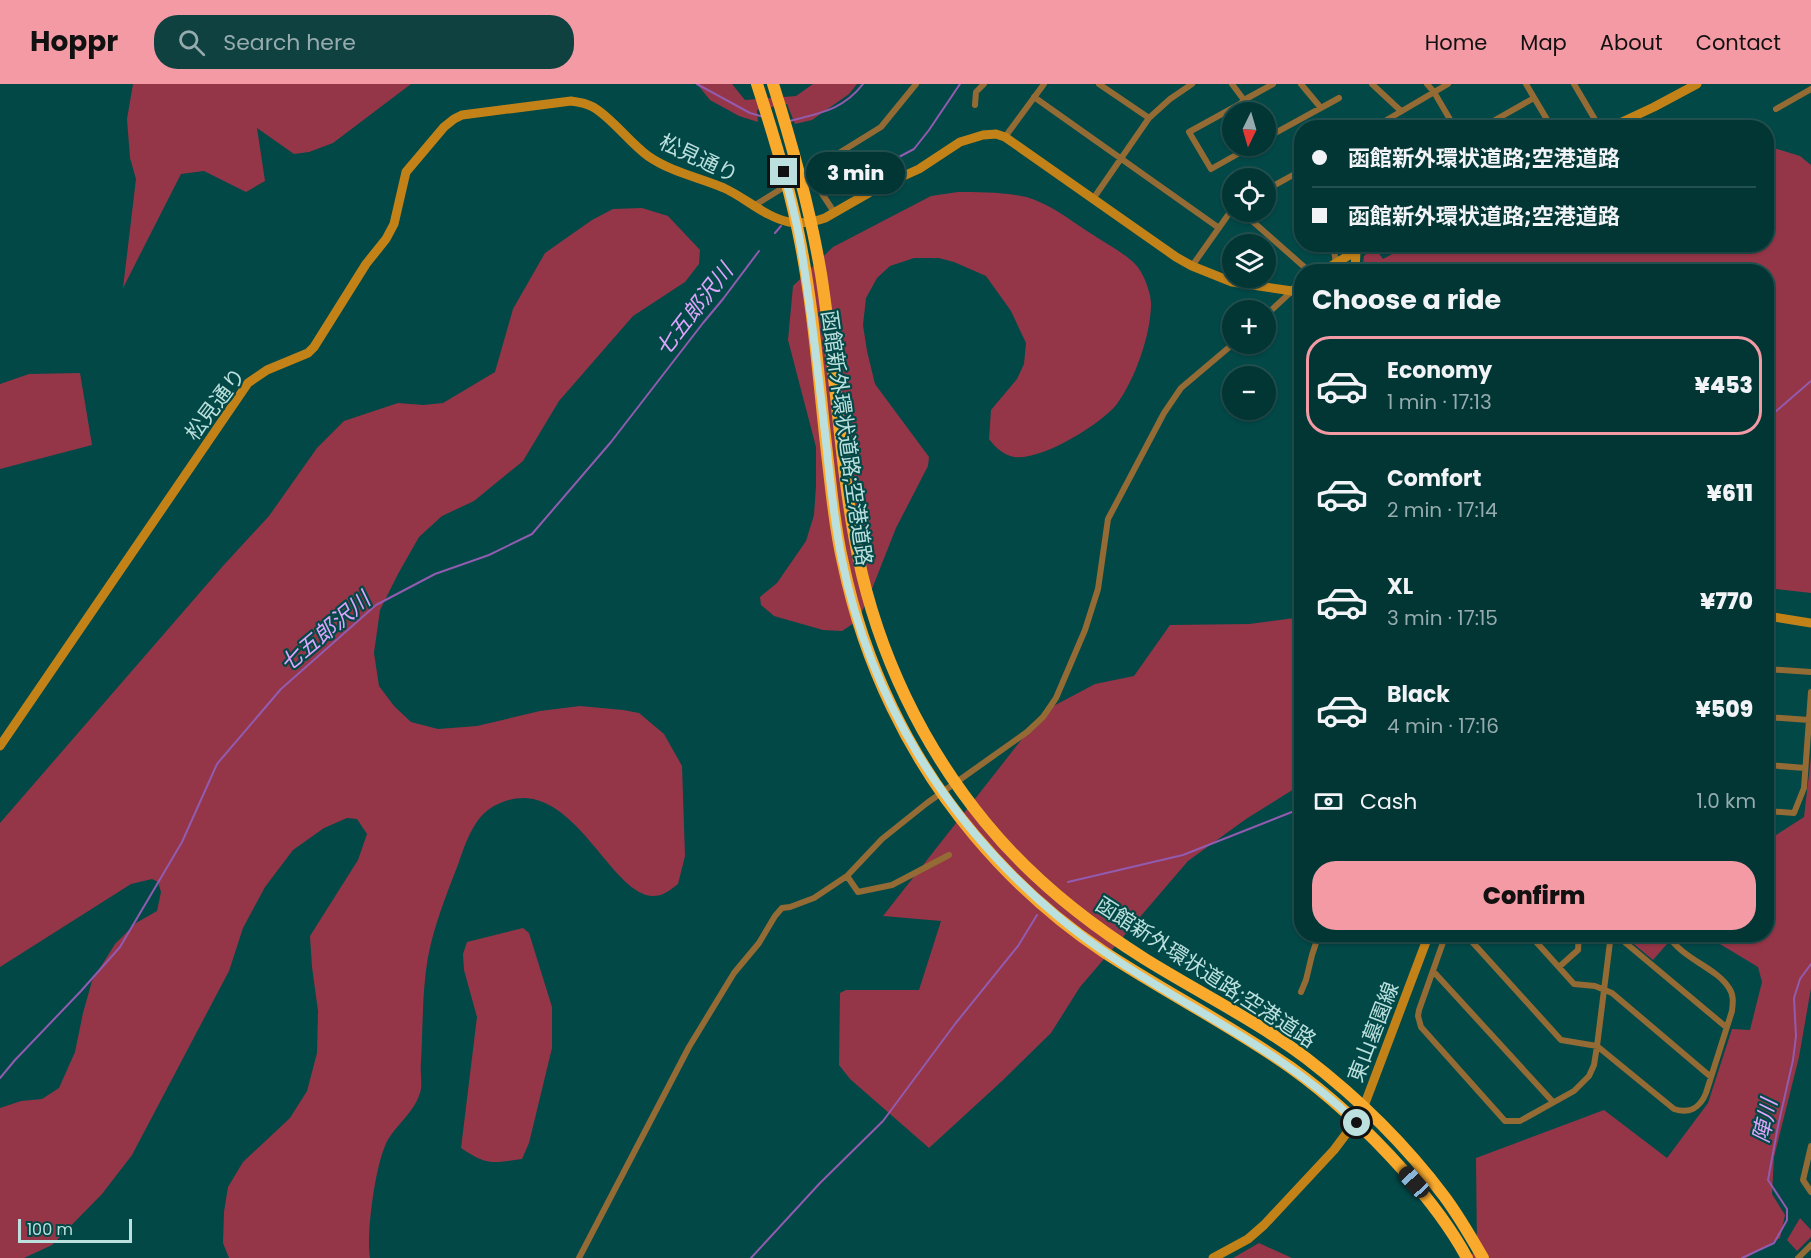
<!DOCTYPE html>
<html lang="en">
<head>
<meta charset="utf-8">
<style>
  :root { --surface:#023635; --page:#104141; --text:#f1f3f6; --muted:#96abad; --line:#235050; --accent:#f49aa4 }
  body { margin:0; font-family:Poppins,"Noto Sans JP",sans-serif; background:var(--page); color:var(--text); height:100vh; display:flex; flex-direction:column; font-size:22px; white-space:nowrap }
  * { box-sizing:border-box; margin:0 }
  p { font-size:20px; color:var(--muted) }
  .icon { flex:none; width:33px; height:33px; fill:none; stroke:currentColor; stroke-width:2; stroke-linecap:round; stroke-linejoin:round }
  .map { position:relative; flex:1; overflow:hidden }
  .drawer { position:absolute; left:1294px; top:180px; width:480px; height:678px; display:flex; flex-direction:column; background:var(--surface); border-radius:24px; box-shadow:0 2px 4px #0004,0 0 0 2px var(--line) }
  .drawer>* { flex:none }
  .hud { position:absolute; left:1294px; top:36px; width:480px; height:132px; border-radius:24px; box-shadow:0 2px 4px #0004,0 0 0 2px var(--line); display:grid; align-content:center; height:132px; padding:0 18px; background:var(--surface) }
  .needle { width:39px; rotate:185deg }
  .controls { position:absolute; left:1222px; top:18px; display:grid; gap:12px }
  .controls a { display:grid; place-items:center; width:54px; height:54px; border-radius:50%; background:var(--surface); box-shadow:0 2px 4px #0004,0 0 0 2px var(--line); font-size:30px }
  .scale { position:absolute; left:18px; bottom:15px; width:114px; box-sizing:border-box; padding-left:6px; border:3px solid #bbe0de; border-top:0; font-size:16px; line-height:21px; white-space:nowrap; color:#bbe0de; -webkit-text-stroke:4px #024847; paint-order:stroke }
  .end { position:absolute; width:27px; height:27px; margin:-14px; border:8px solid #bbe0de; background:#111; box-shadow:0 0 0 3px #111 }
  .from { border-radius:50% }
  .bubble { position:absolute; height:42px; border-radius:21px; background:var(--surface); box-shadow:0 2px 4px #0004,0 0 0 2px var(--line); font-size:20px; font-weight:800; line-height:42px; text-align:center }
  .car { position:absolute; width:18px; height:36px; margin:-18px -9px; border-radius:8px; box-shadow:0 0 4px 2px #0007; background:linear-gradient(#222 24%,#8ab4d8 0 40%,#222 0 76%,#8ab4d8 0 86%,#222 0) }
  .hud b { display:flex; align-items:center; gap:21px; height:57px; font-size:22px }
  .hud b+b { border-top:2px solid var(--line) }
  .hud i { width:15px; height:15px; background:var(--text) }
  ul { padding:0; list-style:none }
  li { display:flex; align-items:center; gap:18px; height:99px; margin:0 12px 9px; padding:0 6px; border:3px solid transparent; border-radius:24px }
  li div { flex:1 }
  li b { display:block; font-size:22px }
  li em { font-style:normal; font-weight:800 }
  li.current { border-color:var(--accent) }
  li>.icon { width:54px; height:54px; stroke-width:1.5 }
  h2 { padding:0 18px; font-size:27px; line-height:72px }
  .pay { display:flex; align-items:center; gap:15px; height:66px; padding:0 18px; font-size:22px }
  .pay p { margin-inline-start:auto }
  .button { display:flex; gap:12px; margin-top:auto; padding:12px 18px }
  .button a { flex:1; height:69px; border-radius:24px; background:var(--accent); color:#111; font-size:24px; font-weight:800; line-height:69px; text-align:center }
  header { display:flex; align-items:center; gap:36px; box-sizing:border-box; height:84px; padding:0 30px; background:var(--accent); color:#111 }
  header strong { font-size:28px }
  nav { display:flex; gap:33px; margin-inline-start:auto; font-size:21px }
  .search { width:420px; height:54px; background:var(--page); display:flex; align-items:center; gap:15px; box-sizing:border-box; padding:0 21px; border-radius:24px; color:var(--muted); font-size:22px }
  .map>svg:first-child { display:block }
</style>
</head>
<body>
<header>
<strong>Hoppr</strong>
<div class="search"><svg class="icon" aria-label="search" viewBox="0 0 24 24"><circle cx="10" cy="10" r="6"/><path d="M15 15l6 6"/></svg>Search here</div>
<nav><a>Home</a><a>Map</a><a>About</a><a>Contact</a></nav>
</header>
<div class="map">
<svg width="1811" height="1174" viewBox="0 0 1811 1174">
  <rect width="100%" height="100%" fill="#024847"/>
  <path fill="#943647" d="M133,0H411L333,59L309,68L294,70L257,44L265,97L246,108L204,87L181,90L123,204L136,95L130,74L127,35Z
    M697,0H732L745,16L796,12L813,0H857L849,10L812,36L795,40L787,20L757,26L758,38L739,32L710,16Z
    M1767,62L1800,72L1811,81V509L1767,504V188L1362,187L1364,172L1374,163L1383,175L1409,161L1767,160Z
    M958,108C979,108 1016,108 1035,116C1055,124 1072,137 1090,149C1102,157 1126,170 1135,180C1143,187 1152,211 1151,222C1150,253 1135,295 1117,320C1100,341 1041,377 1014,373C1002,370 996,364 989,355L991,326L1017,295L1024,280L1026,259L1011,227L986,192L954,178L939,174H914L890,182L877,194L866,214L863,241L867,267L875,300L929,373L928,382L896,444L868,515L857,537L842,547L823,546L774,532L761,521L760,513L777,499L806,457L814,431L816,402V363L788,256L793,202L833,163L931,112Z
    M642,124L668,132L700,166L699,180L685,198L633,232L559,317L523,377L474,417L442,432L419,453L398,490L380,526L374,569L379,602L394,622L411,638L438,645L477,642L540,627L580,622L623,626L639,629L664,650L682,682L685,772L678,800C674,803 668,808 663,810C613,831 575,678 494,722C474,733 466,758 459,778C447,809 434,841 428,873C422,907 423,943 421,978C420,986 422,996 421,1005C416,1029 393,1042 385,1062C375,1085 366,1150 370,1174H229L223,1159L224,1128L228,1103L243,1078L290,1034L307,1007L317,969L318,927L312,883L310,852L358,776L367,750L357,735L347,734L324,744L293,766L265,803L243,844L229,887L132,1071L102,1110L52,1161L24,1174H0V1024L21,1017L42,1015L59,1004L75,968L83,929L92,897L115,860L136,839L157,827L161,808L158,798L152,795L131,800L0,883V739L222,483L269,432L317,364L344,337L398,319L423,321L443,319L495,288L513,225L545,169L592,136L613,125Z
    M80,289L92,361L0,385V300L29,290Z
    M1302,533V700L1246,735L1188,777L1080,903L1051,949L1002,997L929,1064L850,995L839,981L840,909L846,906H919L941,837L883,832L1044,627L1095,600L1134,592L1170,541L1249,540Z
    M1811,673V904L1799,973L1774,1073L1772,1110L1785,1131L1780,1154L1746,1174H1467L1477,1166L1476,1074L1604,1026L1667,1074L1708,1019L1732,945L1750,946L1762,898L1758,883L1705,851L1767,850V757L1804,733Z
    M523,844L529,849L552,923V964L529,1059L522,1075C491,1079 488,1082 461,1064L477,933L464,886L463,870L467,858Z
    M1623,851H1661L1667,860L1653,876Z
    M1800,1134L1811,1146V1153L1797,1167L1787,1156Z
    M1259,1159L1292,1174H1233Z"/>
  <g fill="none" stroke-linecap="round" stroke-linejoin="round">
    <path stroke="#925baf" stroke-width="2" d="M697,0L750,29L764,33
      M790,37C820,29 843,26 863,0
      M833,110L849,104L865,91L914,65L929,46L960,0
      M775,149L781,142
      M1767,335L1811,297
      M1068,798L1183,771L1302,724
      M0,994L15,976L81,907L120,863L182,758L217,680L281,605L376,521L435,490L489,471L532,450L611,358L703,239L723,215L759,167
      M751,1174L820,1099L883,1037L955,940L1018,862L1037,831
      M1742,1174L1774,1159L1787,1136V1125L1768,1096L1778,1042L1793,976L1796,952L1794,914L1800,895L1811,880"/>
    <path stroke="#946b34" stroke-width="6" d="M1099,0L1149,34
      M1232,0L1244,16
      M1301,0L1321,24
      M1372,0L1401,27
      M1427,0L1434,8L1455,44
      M1526,0L1552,44
      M1574,0L1600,44
      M1034,13L1219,144
      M975,21L976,8L984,0
      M1776,25L1811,5
      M1373,44L1448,0
      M1481,44L1534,14
      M1005,53L1044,0
      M1266,54L1339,14
      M1252,62L1211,85L1189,48L1240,20L1244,16L1273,0
      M808,88L834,128
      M1266,106L1302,86
      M1093,115L1149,34L1170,15L1192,0
      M755,121L881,43L916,0
      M1242,128L1310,188
      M1333,160L1336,179
      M1192,182L1233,124
      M1266,231L1292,207
      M1767,585L1811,588
      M1767,633L1809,636
      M1767,681L1805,684
      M1767,727L1794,729L1804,704L1811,608
      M847,792L858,808L892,801L949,771
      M1446,850L1419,926L1418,932L1421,943L1505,1037H1520L1574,1007L1589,992L1594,981L1597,962L1611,850
      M1465,850L1561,956L1597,962L1674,1025C1689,1030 1700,1024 1706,1009L1732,927C1733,919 1734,911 1729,904C1716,883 1683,876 1667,850
      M1529,850L1574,900L1595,902L1612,909L1711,993
      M1615,850L1726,943
      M1559,883L1578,866L1579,850
      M1433,887L1553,1018
      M1301,908L1306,896L1312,871L1319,850
      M1811,1062L1803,1096L1811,1108
      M579,1174L689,963L734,889L759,859L775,832L782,824L790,823L814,814L847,792L882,755L927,719L1027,648L1043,633L1056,614L1085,546L1098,505L1108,435L1164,329L1181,304L1233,260
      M1798,1174L1811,1161"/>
    <path stroke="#c38218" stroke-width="9" d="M1609,44L1654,23L1697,0
      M1321,188L1368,160
      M1355,188L1356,167
      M1767,532L1811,539
      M0,662L248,299L267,286L308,269L314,263L366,180L386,155L394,140L406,88L444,43L454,35L462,31L571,17C579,18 586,19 593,23C611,33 630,59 648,72C671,88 698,93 724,104C746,114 765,133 789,138C801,140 814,138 825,134L879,103L919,85L960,58L983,51L996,50L1005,53L1176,173L1192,182L1232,198L1292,207L1302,200
      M1213,1174L1248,1155L1264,1141L1334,1066L1361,1030L1429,850"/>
    <path stroke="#f9aa2d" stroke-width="12" d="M757,0C773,49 788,97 798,147C814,223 819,302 828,378C832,412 835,446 843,479C864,579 909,674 975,752C1012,796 1056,836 1104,868C1165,908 1230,941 1290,983C1332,1013 1369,1048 1403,1086C1427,1113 1450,1142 1467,1174
      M773,0C793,63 810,125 821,190C836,284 839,379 858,472C878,569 922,661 985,738C1029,792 1086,838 1145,875C1198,908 1255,936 1306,974C1358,1014 1405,1060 1444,1112C1459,1132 1471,1153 1483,1174"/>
  </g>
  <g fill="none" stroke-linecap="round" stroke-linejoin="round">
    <path stroke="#bbe0de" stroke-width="8" d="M784,88C789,109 795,130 799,152C811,220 818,289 826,358C830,397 834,437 842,476C870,615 947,739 1055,830C1148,910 1269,952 1357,1039"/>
  </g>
  <g text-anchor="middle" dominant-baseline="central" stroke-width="4.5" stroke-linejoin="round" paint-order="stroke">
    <g font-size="21" fill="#bbe0de" stroke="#024847">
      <text transform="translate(699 74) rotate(25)">松見通り</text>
      <text transform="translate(215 320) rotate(-53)">松見通り</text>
      <text transform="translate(847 354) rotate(82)">函館新外環状道路;空港道路</text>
      <text transform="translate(1206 888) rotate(33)">函館新外環状道路;空港道路</text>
      <text transform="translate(1373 948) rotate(-69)">東山墓園線</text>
    </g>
    <g font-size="22" font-style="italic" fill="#dca4fc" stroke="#024847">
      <text transform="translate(694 226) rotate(-52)">七五郎沢川</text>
      <text transform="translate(325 548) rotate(-40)">七五郎沢川</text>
      <text transform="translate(1765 1037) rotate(-78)">陣川</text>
    </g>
  </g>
</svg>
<div class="controls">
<a><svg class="needle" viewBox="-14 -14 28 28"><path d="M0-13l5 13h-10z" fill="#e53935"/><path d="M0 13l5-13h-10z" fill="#96abad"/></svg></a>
<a><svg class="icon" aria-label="locate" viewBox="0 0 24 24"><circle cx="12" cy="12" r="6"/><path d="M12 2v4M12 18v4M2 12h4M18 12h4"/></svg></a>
<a><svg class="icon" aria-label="layers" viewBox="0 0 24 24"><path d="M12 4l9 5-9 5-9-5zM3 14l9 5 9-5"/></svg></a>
<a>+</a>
<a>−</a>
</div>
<div class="scale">100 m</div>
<i class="end from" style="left:1357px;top:1039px"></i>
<i class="end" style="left:784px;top:88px"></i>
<div class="bubble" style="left:806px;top:68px;width:99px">3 min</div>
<i class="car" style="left:1414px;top:1098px;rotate:318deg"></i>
<div class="hud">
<b><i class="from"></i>函館新外環状道路;空港道路</b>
<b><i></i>函館新外環状道路;空港道路</b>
</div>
<section class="drawer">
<h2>Choose a ride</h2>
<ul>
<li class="current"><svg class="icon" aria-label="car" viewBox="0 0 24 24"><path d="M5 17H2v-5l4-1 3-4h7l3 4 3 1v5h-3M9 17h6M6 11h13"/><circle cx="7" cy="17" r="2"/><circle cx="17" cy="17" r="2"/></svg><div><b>Economy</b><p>1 min · 17:13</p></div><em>¥453</em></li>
<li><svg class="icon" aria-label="car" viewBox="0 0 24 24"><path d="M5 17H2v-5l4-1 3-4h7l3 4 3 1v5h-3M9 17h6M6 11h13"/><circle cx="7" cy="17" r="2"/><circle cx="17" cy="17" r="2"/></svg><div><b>Comfort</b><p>2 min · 17:14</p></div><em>¥611</em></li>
<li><svg class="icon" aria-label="car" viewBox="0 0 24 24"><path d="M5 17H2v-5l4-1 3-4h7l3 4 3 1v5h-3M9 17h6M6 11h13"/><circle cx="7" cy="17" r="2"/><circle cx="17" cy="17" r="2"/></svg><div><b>XL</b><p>3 min · 17:15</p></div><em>¥770</em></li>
<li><svg class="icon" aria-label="car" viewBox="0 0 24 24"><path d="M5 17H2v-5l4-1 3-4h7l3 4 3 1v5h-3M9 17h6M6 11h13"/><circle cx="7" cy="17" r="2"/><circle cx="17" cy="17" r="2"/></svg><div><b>Black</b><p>4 min · 17:16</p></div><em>¥509</em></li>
</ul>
<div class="pay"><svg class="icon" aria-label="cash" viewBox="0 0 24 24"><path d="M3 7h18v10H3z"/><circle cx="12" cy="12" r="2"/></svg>Cash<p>1.0 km</p></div>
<div class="button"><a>Confirm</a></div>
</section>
</div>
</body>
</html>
